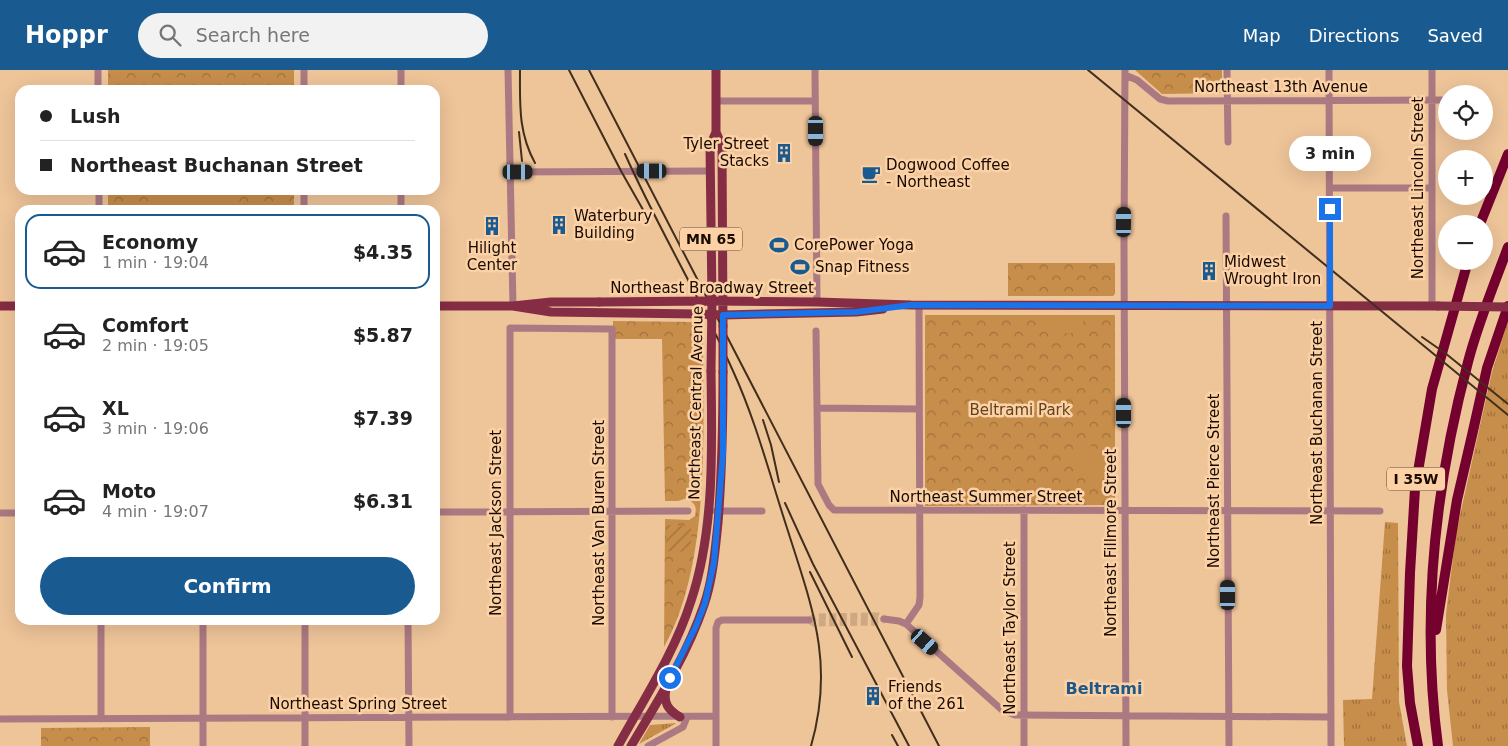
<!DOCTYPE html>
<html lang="en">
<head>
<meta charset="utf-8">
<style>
  :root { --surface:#fff; --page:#f2f2f2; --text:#222; --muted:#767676; --line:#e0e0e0; --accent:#195b90 }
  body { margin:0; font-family:"DejaVu Sans",sans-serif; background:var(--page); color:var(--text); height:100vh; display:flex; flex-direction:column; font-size:19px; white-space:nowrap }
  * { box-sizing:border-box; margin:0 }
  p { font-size:16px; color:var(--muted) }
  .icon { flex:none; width:28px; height:28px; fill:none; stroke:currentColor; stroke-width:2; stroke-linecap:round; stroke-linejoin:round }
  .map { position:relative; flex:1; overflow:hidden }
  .sheet { position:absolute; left:15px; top:135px; width:425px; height:420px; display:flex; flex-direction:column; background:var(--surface); border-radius:15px; box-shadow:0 5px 20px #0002 }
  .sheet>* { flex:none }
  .banner { position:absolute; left:15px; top:15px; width:425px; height:110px; border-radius:15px; box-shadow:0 5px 20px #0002; display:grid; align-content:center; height:110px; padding:0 25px; background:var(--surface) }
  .fabs { position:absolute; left:1438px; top:15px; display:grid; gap:10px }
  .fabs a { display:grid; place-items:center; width:55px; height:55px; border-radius:50%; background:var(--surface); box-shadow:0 5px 20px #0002; font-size:25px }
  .end { position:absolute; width:22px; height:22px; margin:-11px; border:6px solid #1a73e8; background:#fff; box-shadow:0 0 0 2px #fff }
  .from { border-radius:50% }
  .bubble { position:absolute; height:35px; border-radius:18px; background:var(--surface); box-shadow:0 5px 20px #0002; font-size:16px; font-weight:600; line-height:35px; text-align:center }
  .car { position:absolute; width:15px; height:30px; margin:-15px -8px; border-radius:6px; box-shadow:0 0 4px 1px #0007; background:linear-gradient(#222 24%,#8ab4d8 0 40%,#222 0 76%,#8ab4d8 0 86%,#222 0) }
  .banner b { display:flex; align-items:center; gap:18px; height:48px; font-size:19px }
  .banner b+b { border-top:1px solid var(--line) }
  .banner i { width:12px; height:12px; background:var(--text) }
  ul { padding:9px 0 0; list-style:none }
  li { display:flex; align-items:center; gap:15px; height:75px; margin:0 10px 8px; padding:0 15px; border:2px solid transparent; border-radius:15px }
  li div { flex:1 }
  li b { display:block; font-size:19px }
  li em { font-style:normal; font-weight:600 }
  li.on { border-color:var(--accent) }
  li>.icon { width:45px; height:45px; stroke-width:1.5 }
  .primary-button { display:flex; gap:10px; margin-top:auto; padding:10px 25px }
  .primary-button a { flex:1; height:58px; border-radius:30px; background:var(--accent); color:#fff; font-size:20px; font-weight:600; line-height:58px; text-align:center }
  header { display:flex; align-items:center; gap:30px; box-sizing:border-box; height:70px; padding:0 25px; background:var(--accent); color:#fff }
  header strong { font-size:24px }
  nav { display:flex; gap:28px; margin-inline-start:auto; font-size:18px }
  .search { width:350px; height:45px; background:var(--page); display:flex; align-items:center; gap:12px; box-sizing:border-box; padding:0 18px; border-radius:28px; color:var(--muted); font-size:19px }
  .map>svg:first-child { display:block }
</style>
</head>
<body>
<header>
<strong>Hoppr</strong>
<div class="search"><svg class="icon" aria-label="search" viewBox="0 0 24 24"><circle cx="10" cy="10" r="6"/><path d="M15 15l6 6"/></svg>Search here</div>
<nav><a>Map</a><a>Directions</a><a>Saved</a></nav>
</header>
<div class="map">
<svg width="1508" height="676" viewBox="0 0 1508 676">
  <defs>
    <pattern id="grass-tufts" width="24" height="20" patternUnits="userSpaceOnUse" patternTransform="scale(1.25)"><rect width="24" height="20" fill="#c78d4b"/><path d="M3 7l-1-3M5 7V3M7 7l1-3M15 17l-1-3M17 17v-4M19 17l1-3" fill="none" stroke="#a1713c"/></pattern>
    <pattern id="park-crowns" width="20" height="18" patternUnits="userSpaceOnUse" patternTransform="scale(1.25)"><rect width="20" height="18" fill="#c78d4b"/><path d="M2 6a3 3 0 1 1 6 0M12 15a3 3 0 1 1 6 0" fill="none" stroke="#a1713c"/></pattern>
    <pattern id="garden-furrows" width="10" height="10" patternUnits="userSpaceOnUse" patternTransform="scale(1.25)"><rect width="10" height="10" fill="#c78d4b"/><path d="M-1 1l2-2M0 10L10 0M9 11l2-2" fill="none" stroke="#a1713c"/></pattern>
  </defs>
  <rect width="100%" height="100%" fill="#eec499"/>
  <path fill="url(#grass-tufts)" d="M1508,251V676H1453L1447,620L1446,544L1456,463L1492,302Z
    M1385,452L1398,453L1399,632L1407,676H1344L1343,630L1372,629Z
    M676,653L675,654L639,674L650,655Z"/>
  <path fill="url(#park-crowns)" d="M108,0H294V20H108Z
    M1135,0H1222V23L1162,24Z
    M108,120H294V140H108Z
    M1008,193H1115V224L1113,226H1008Z
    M925,245H1115V435L925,436Z
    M613,251L695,252L703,266C703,360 711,493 664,577L665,449L689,450L695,446C697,436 695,434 687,428L678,431H665L662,269H613Z
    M150,657V676H41V658Z"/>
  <path fill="url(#garden-furrows)" d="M666,455L691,456V482L666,481Z"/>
  <path fill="#c78d4b" d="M155,120H226L227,140H154L153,131Z
    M1051,248H1083V263H1051Z
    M1004,331H1016V353H1004Z
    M1091,376L1105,383L1106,403L1087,408L1073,399L1075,384Z"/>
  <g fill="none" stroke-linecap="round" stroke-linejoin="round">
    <path stroke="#cea882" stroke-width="7" stroke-dasharray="7 3.5" stroke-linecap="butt" d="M809,550L814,553L880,552L884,549
      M809,550L816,547L878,546L884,549"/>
    <path stroke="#ab7981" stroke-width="7" d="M98,0V20
      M304,0V20
      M508,0L513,236
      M815,0L817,232
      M1125,0L1124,174L1126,676
      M1227,0L1228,72
      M1329,0L1331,676
      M1432,0V236
      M1125,5L1137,10L1160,29L1168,31L1446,30
      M401,20V0
      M716,31H815
      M510,102L710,101
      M1330,118H1432
      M99,120V140
      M304,120V140
      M401,120V140
      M1226,146L1229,676
      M816,261L818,414L829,435L834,440L1380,441
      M817,338L919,339
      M1024,440V676
      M716,441H762
      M435,442L688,441
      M0,443H20
      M884,549L899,551L906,554L1002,640L1015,645L1331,647
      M101,550V649
      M203,550V676
      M305,550V676
      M408,550L409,676
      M906,554L919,535L920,527L919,235
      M510,647V258L612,259V647
      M0,649L716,646
      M648,676L683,657L687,647
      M716,676V558L718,552L722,550H809"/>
    <path stroke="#852d44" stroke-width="9" d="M716,0V62L722,76L723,256
      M716,62L710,76L712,231L817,232L911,235L1438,236
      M0,236H20
      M435,236H513L551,232H599
      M513,236L551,242L699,244
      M723,245L856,242L883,239
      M666,619C663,633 668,640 680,647
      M618,676C644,629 675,582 691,531C715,459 712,376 711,301
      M631,676C658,631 687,585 704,535C713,509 715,481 718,453C722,402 723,352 723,302"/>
    <path stroke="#75012f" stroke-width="10" d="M1480,154L1508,84
      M1436,560L1457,430L1473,361L1487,298L1508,236
      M1418,676L1410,633L1407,596L1410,503L1415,419L1432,319L1468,191
      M1438,676C1421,548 1435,416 1468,292C1478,253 1494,215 1508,177"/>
    <path stroke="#422e1d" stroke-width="2" d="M520,0C520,34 518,62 535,93
      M569,0L621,101L646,145
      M589,0L939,676
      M1088,0L1508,345
      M519,62L522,91
      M625,84C658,158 700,227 733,301C756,351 770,406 787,458C812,537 835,593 811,676
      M1422,267L1445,283L1508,334
      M763,350L771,375L779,412
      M785,433L813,494L909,676
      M810,502L852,587
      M892,665L898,676"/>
    <path stroke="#852d44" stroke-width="9" d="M599,232L712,231L711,301
      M1438,236L1508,237
      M699,244L723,245
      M723,256V302"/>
  </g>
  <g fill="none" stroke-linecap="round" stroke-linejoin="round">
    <path stroke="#1a73e8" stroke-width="6" d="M670,608L696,556L705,533L714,492L723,384V245L856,242L911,235L1330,236V139"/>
  </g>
  <defs>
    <g id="building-bare" transform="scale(1.5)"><path d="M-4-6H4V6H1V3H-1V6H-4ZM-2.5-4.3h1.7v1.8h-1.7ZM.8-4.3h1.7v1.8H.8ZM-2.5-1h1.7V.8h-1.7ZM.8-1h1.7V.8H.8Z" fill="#195b90" stroke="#fbd1a5" stroke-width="2.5" paint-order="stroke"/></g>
    <g id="cafe-bare" transform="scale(1.5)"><path d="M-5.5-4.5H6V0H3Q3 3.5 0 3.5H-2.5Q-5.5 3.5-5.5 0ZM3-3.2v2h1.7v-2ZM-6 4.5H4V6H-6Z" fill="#195b90" stroke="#fbd1a5" stroke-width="2.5" paint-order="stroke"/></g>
    <g id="stadium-bare" transform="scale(1.5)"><path d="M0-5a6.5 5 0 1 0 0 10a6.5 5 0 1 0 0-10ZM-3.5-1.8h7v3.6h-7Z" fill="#195b90" stroke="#fbd1a5" stroke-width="2.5" paint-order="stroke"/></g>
  </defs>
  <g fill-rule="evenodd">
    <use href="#building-bare" x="784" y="83"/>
    <use href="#cafe-bare" x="871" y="104"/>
    <use href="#building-bare" x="559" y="155"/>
    <use href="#building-bare" x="492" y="156"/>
    <use href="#stadium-bare" x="779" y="175"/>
    <use href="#stadium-bare" x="800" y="197"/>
    <use href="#building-bare" x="1209" y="201"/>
    <use href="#building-bare" x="873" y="626"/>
  </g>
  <g text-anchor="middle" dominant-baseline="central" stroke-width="5" stroke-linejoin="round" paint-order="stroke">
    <g fill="#fbd1a5" stroke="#5d4632" stroke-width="1">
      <rect x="680" y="157.5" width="62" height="23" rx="4"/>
      <rect x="1387" y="397.5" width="58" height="23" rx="4"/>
    </g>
    <g font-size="14" font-weight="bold" fill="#190b00">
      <text x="711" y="169">MN 65</text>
      <text x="1416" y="409">I 35W</text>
    </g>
    <g font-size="15" fill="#190b00" stroke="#fbd1a5">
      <text x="1281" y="17">Northeast 13th Avenue</text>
      <text transform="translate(1418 118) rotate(-90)">Northeast Lincoln Street</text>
      <text x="712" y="218">Northeast Broadway Street</text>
      <text transform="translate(696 333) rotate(-89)">Northeast Central Avenue</text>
      <text transform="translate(1317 353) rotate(-90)">Northeast Buchanan Street</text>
      <text transform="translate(1214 411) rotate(-90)">Northeast Pierce Street</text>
      <text x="986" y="427">Northeast Summer Street</text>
      <text transform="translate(496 453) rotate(-90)">Northeast Jackson Street</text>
      <text transform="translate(599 453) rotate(-90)">Northeast Van Buren Street</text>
      <text transform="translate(1111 473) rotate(-90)">Northeast Fillmore Street</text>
      <text transform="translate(1010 558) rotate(-90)">Northeast Taylor Street</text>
      <text x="358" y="634">Northeast Spring Street</text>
    </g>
    <g font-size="15" fill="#190b00" stroke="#fbd1a5" text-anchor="start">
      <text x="769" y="74" text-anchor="end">Tyler Street<tspan x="769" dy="17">Stacks</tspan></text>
      <text x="886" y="95">Dogwood Coffee<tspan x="886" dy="17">- Northeast</tspan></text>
      <text x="574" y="146">Waterbury<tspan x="574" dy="17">Building</tspan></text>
      <text x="794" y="175">CorePower Yoga</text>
      <text x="492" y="178" text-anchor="middle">Hilight<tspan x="492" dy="17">Center</tspan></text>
      <text x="1224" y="192">Midwest<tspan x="1224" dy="17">Wrought Iron</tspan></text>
      <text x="815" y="197">Snap Fitness</text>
      <text x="888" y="617">Friends<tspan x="888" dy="17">of the 261</tspan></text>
    </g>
    <g font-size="15" fill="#62421c" stroke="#fbd1a5">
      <text x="1020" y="340">Beltrami Park</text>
    </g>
    <g font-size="16" font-weight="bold" fill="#1e5889" stroke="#fbd1a5">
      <text x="1104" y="618">Beltrami</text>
    </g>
  </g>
</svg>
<div class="fabs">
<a><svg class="icon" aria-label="locate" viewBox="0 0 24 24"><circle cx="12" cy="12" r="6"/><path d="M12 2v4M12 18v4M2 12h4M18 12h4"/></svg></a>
<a>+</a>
<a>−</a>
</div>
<i class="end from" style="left:670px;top:608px"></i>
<i class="end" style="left:1330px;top:139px"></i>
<div class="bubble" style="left:1289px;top:66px;width:82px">3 min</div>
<i class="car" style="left:816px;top:61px;rotate:180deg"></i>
<i class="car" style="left:652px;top:101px;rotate:270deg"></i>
<i class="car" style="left:518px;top:102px;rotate:90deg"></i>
<i class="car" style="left:1124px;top:152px;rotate:1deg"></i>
<i class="car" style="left:1124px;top:343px;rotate:0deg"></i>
<i class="car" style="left:1228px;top:525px;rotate:0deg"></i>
<i class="car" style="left:925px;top:572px;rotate:131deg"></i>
<div class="banner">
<b><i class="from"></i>Lush</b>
<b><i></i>Northeast Buchanan Street</b>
</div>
<section class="sheet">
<ul>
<li class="on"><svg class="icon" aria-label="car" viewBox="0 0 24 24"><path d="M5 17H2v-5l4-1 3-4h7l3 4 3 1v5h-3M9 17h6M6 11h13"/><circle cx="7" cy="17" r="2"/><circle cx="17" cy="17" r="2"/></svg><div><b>Economy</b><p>1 min · 19:04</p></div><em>$4.35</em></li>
<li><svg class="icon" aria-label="car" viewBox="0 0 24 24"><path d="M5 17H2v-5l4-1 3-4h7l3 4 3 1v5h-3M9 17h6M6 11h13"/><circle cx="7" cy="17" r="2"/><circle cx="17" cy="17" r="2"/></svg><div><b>Comfort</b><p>2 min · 19:05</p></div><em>$5.87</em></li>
<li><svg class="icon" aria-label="car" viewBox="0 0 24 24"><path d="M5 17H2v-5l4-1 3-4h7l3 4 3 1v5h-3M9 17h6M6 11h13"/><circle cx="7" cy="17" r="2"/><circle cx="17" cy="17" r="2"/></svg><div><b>XL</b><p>3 min · 19:06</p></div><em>$7.39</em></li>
<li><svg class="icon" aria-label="car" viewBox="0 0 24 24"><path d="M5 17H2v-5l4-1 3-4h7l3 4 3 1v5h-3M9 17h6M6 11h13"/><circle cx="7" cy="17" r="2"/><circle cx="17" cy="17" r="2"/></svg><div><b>Moto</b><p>4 min · 19:07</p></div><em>$6.31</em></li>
</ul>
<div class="primary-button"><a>Confirm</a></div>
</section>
</div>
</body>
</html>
